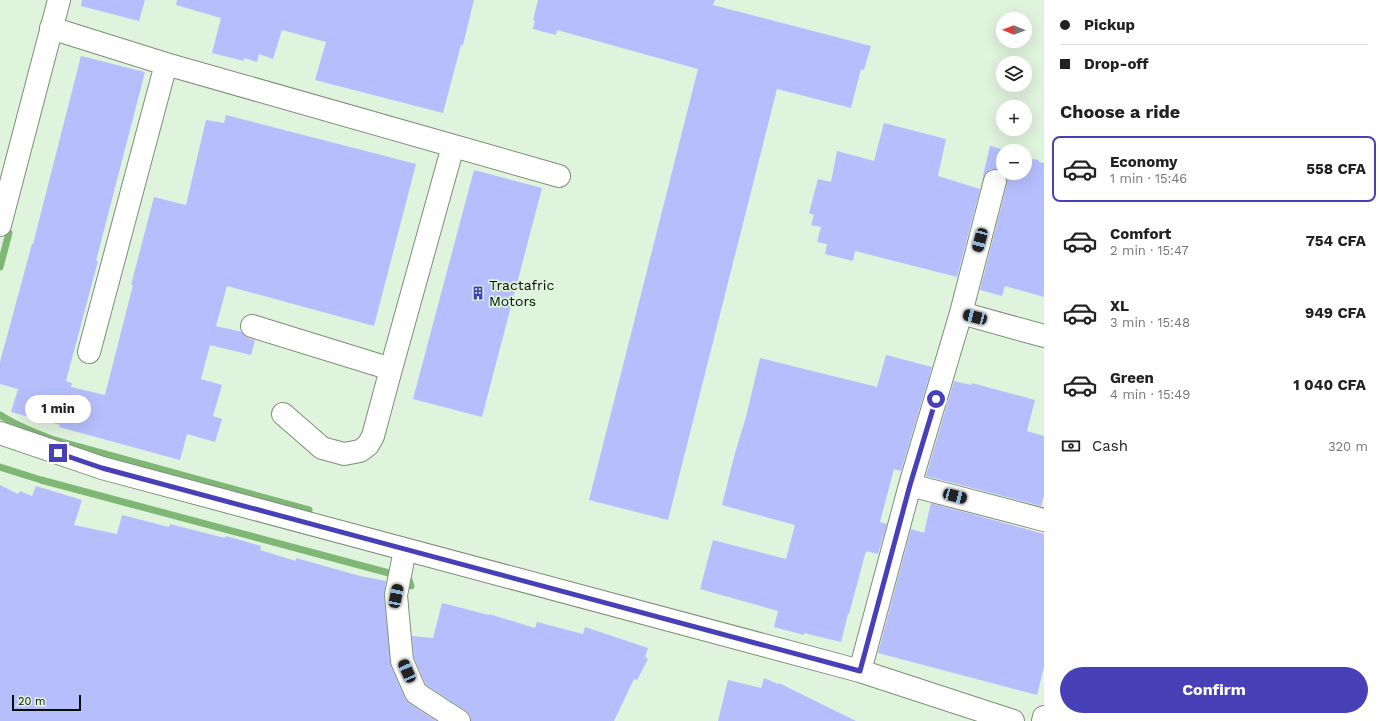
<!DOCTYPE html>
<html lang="en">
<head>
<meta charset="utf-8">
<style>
  :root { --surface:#fff; --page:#f2f2f2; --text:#222; --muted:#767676; --line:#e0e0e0; --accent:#4740b6 }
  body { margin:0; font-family:"Work Sans",sans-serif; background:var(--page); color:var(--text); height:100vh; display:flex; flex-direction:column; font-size:15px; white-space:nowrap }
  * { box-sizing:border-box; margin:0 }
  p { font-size:13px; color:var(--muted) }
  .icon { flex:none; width:22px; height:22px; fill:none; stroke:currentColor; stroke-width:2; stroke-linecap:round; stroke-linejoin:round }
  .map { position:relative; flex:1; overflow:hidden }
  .side { display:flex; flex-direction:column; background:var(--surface); width:340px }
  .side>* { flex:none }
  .banner { display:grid; align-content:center; height:88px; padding:0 16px; background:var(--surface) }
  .needle { width:26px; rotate:271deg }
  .tools { position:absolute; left:996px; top:12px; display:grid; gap:8px }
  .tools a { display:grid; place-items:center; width:36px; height:36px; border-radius:50%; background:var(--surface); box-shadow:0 4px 16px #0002; font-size:20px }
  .scale { position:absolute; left:12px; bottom:10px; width:69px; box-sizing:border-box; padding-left:4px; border:2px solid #080d07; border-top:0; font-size:11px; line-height:14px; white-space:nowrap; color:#080d07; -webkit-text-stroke:3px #e0f3dd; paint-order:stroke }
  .end { position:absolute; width:18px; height:18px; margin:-9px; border:5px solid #4740b6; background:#fff; box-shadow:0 0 0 2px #fff }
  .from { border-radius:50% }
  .bubble { position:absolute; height:28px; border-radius:14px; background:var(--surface); box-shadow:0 4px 16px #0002; font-size:13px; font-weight:700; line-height:28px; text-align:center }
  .car { position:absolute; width:12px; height:24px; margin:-12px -6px; border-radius:5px; box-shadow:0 0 3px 1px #0007; background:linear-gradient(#222 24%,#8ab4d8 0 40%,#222 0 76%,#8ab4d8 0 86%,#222 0) }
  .banner b { display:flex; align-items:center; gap:14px; height:38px; font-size:15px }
  .banner b+b { border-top:1px solid var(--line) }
  .banner i { width:10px; height:10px; background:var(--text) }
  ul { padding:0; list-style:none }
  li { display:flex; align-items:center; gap:12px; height:66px; margin:0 8px 6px; padding:0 8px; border:2px solid transparent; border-radius:8px }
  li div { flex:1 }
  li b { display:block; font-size:15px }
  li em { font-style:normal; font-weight:700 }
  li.current { border-color:var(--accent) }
  li>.icon { width:36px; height:36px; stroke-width:1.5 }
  h2 { padding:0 16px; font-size:18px; line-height:48px }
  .pay { display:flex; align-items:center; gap:10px; height:44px; padding:0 16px; font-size:15px }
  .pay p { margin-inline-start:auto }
  .cta { display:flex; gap:8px; margin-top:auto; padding:8px 16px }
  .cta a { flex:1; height:46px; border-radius:24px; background:var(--accent); color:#fff; font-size:16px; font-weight:700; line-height:46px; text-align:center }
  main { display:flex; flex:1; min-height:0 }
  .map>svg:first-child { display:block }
</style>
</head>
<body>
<main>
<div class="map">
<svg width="1044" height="721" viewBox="0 0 1044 721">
  <rect width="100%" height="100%" fill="#e0f3dd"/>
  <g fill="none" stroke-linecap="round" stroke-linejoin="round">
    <path stroke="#7fb775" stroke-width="7" d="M0,267L9,233
      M0,415C17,426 35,433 54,440L309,510
      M0,467L41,480L400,576L409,580L411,586"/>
  </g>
  <path fill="#b7befd" d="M82,0H145L139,21L81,6Z
    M177,0H474L463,45H461L443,113L315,80L326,42L282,30L273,59L259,54L257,62L244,58V61L212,53L221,18L176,5Z
    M538,0H715L713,5L871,46L864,70L861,69L851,108L777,89L668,520L589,500L698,69L557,30L556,35L533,29L535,21L533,20Z
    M81,56L145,72L96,261H98L66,381L72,383L71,387L105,395L133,285H131L154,197L186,205L206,120L224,123L226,115L416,164L374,326L227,286L216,326L242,332L248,338L255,340L251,355L210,345L201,379L222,385L213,416L222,419L215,442L187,434L180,460L59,427L60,425L11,412L18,389L0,384V362L32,244H33Z
    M884,123L946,139L938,176L980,189L990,146L1009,151H1003V172L998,169H991L986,173L983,178L957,277L855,251L853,261L825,254L827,244L817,242L821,227L811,225L814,215L809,213L818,179L831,182L837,151L874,161Z
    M1025,158L1039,160V162L1044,163V297L1005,286L1002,296L980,290L1007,184V178L1004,173H1025Z
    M474,170L542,188L482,417L413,399Z
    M886,355L932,367L901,471L894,469L880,522L887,524L878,554L866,551L849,614H848L841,642L804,633V635L774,627L778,611L700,589L713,540L786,559L795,525L722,505L735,453L746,417L760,358L877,387Z
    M954,381L971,385L972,383L1035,400L1027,431L1044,436V496L1041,506L926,476Z
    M0,485L18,494L20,491L32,496L36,486L82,500L74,525L117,534L122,515L169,527L170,524L225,538L226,536L261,546L260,550L296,561V558L360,576L386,581L384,596L391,666L405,698L409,703L436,721H0Z
    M931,503L1044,534V667L1037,695L878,653L911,529L924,533Z
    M442,603L489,615V614L535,628L537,622L583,634L585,627L648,648L645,657L648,659L637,680L634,679L614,721H471L470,715L466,711L426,685L414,658L412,636L433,638Z
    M764,678L778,684L779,683L856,721H718L728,680L761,688Z"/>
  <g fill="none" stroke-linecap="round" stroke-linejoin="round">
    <g stroke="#7d8e7a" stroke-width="24">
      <path id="minor" d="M51,28L166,64L559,176
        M0,225L59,0
        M961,313L1044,336
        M252,326L391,369L453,146
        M89,352L166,64
        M283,414L322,448L344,454L360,451L368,445L373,436L391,369
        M0,433L102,468L860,671L1013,721
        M910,485L1044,520
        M405,550L396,595L402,661L416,693L459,721
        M860,671L910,485L961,313L995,181
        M1043,721L1044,717"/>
    </g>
    <use href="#minor" stroke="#fff" stroke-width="22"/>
  </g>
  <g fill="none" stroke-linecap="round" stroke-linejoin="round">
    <path stroke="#4740b6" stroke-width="5" d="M58,453L102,468L860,671L910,485L936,399"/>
  </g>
  <defs>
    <g id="building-bare" transform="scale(1.08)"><path d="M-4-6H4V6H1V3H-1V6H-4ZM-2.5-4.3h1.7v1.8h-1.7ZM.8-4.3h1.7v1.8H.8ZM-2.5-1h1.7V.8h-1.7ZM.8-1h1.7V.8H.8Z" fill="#4740b6" stroke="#e0f3dd" stroke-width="2.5" paint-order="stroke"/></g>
  </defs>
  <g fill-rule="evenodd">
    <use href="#building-bare" x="478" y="293"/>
  </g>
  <g text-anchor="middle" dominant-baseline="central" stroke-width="3.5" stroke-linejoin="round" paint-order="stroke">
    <g font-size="14" fill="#080d07" stroke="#e0f3dd" text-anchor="start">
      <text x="489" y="285">Tractafric<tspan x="489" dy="16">Motors</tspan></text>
    </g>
  </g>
</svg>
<div class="tools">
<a><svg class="needle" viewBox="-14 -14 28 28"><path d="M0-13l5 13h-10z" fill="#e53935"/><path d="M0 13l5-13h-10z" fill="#767676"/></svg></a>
<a><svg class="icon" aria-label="layers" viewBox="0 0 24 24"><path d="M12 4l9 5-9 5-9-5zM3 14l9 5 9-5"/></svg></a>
<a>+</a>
<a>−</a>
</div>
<div class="scale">20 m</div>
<i class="end from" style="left:936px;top:399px"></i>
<i class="end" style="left:58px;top:453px"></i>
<div class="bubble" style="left:25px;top:395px;width:66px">1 min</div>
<i class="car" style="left:980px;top:240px;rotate:195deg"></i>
<i class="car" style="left:975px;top:317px;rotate:285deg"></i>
<i class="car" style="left:955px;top:496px;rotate:105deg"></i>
<i class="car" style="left:396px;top:596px;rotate:11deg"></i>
<i class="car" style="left:407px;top:671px;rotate:336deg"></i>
</div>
<section class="side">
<div class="banner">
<b><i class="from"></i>Pickup</b>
<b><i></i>Drop-off</b>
</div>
<h2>Choose a ride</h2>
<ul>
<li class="current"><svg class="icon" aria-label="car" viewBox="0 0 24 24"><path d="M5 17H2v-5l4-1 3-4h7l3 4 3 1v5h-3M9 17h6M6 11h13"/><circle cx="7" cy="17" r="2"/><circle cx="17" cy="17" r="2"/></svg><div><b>Economy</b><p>1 min · 15:46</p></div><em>558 CFA</em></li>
<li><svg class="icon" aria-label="car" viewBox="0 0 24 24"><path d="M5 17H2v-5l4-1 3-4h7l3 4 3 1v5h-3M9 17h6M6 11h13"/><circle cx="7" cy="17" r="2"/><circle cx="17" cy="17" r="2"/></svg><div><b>Comfort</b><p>2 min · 15:47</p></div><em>754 CFA</em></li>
<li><svg class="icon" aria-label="car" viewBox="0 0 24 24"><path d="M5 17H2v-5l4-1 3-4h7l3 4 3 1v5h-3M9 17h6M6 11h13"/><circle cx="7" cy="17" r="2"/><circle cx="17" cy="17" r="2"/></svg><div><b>XL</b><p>3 min · 15:48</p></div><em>949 CFA</em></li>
<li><svg class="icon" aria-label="car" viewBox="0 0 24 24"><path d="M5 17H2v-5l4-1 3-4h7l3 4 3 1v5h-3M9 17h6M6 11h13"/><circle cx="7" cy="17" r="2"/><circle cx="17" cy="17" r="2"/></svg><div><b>Green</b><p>4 min · 15:49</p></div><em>1 040 CFA</em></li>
</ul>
<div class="pay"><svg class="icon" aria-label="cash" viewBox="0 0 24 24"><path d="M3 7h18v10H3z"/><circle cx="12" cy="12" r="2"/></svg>Cash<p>320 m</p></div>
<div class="cta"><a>Confirm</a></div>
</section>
</main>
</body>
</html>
